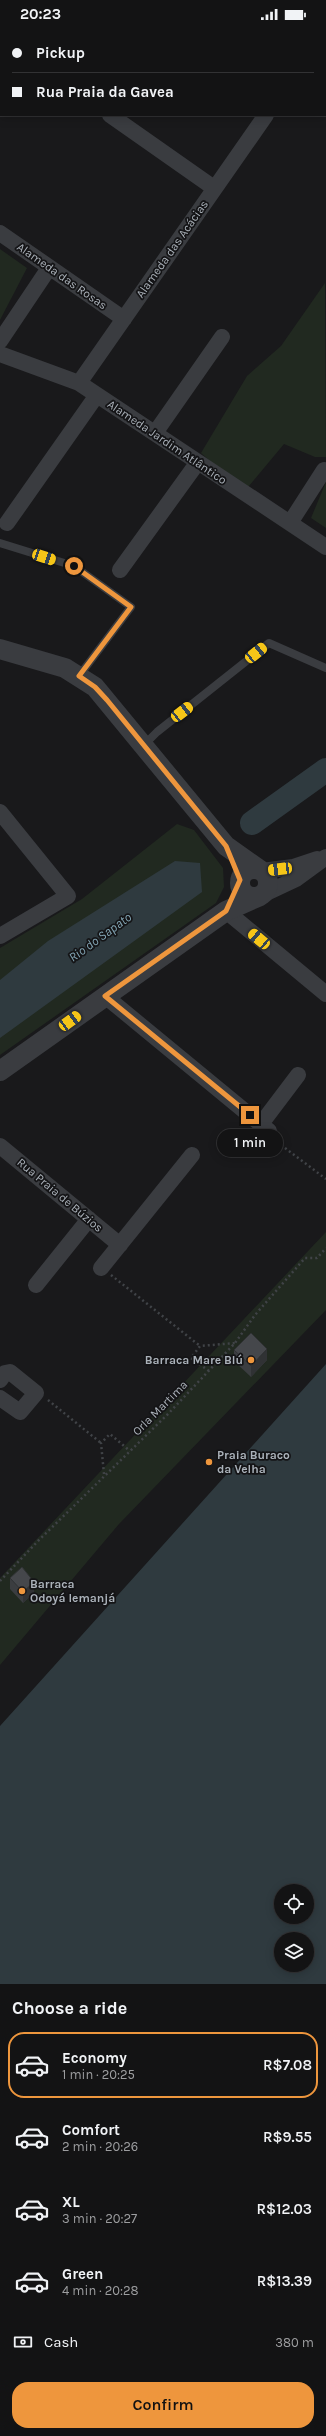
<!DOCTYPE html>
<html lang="en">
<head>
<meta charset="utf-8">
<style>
  :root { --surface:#131314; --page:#202022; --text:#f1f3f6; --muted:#9d9ea0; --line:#323234; --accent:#ee963d }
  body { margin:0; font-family:Karla,sans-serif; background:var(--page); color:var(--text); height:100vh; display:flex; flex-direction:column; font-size:15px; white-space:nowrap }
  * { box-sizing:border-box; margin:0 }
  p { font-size:13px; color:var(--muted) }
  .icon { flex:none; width:22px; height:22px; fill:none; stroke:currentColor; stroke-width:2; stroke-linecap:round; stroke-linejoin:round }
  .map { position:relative; height:1956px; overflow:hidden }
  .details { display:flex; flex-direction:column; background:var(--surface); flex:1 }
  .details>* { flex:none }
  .banner { position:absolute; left:0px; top:0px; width:326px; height:88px; box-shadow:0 2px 10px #0003,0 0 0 1px var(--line); display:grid; align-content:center; height:88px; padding:0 12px; background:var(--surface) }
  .controls { position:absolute; left:274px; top:1856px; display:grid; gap:8px }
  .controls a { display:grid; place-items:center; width:40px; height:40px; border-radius:50%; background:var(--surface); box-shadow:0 2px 10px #0003,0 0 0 1px var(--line); font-size:20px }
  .end { position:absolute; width:18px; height:18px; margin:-9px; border:5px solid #ee963d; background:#111; box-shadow:0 0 0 2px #111 }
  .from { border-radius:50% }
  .bubble { position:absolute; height:28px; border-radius:14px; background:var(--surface); box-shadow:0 2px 10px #0003,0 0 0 1px var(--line); font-size:13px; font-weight:600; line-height:28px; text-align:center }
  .car { position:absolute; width:12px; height:24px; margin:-12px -6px; border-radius:5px; box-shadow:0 0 3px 1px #0007; background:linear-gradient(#f5c518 24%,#345 0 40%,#f5c518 0 76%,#345 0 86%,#f5c518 0) }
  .banner b { display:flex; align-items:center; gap:14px; height:38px; font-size:15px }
  .banner b+b { border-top:1px solid var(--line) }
  .banner i { width:10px; height:10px; background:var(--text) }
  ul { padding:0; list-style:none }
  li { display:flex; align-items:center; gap:12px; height:66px; margin:0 8px 6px; padding:0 4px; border:2px solid transparent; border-radius:16px }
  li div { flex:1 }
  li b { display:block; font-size:15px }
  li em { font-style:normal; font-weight:600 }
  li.on { border-color:var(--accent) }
  li>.icon { width:36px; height:36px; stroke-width:1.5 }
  h2 { padding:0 12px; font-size:18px; line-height:48px }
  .pay { display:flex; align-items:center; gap:10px; height:44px; padding:0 12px; font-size:15px }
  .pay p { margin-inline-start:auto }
  .action { display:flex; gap:8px; margin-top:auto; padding:8px 12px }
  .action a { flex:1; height:46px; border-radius:16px; background:var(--accent); color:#111; font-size:16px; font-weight:600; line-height:46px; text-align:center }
  .status { display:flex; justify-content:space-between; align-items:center; height:28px; padding:0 20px; background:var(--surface); direction:ltr }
  .status svg { height:11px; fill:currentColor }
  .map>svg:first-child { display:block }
</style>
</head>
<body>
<div class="status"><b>20:23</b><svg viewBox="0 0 49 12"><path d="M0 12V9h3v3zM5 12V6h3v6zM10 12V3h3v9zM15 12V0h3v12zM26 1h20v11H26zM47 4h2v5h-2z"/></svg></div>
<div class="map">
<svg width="326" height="1956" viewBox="0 0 326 1956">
  <rect width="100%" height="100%" fill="#19191b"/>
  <path fill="#212920" d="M0,221L27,240L0,292Z
    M325,255L326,429H315L284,416L244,464L201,425L247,348L281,318Z
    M326,454V500L311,490Z
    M177,796L194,802L223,840L224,859L216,875L0,1027V920L82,871Z
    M326,1204V1282L119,1496L0,1637V1550Z"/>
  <path fill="#2f3a3f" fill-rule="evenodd" d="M175,833L200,835L202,864L0,1010V952L48,913Z
    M326,1336V1956H0V1698ZM281,1863H307V1889H281ZM281,1911H307V1937H281Z"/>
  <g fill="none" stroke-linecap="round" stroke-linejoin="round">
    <path stroke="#2f3a3f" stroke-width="24" d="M252,795L326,742"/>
    <path stroke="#404347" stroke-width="2.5" stroke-dasharray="2 3" stroke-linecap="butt" d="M277,1114L326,1151
      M111,1247L200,1318
      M209,1343L191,1330L200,1318L235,1315
      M48,1372L101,1415
      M104,1446L101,1415L110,1406L130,1423
      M0,1553L38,1513L168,1386L235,1315L255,1287L305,1230H317L326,1220"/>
    <path stroke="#3a3c40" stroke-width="8" d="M0,515L74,538L131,579L79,648
      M144,717L157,704L269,615L326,640"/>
    <path stroke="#3a3c40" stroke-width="16" d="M267,0L268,1
      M325,3L326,2
      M0,9L1,10
      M110,87L214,160
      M0,205L124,291
      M0,313L49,240
      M0,326L79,355L326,519
      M79,355L266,87
      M155,405L222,309
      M7,495L97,367
      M290,495L324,442
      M120,542L198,434
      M0,784L68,868L0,908
      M262,843L293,839L317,831
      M262,867L296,851L326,829
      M226,883L326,966
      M105,968L269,1103
      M261,1096L298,1047
      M0,1118L120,1217
      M101,1240L192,1127
      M36,1257L89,1191
      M0,1352L5,1345L10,1344L36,1365L20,1384L0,1370"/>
    <path stroke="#3a3c40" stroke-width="20" d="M0,621L65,640L95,659L226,818L260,842
      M240 855a14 14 0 1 1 28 0a14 14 0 1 1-28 0Z
      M0,1043L226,883L260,868"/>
  </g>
  <path fill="#3b3d40" d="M234,1322L267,1332L251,1349L234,1333Z
    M10,1550L34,1565L23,1575L10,1561Z"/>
  <path fill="#303234" d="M267,1321V1332L251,1349V1338Z
    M34,1554V1565L23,1575V1564Z"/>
  <path fill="#45474b" stroke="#303234" d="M251,1305L267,1321L251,1338L234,1322Z
    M22,1539L34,1554L23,1564L10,1550Z"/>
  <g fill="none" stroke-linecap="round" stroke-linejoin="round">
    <path stroke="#ee963d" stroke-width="5" d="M74,538L131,579L79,648L95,659L107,672L226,818L240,852L226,883L105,968L250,1087"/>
  </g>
  <g fill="#ee963d" stroke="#141416" stroke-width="1.5">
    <circle cx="251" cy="1332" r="4"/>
    <circle cx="209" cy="1434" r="4"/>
    <circle cx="22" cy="1563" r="4"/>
  </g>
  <g text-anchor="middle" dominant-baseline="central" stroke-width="3.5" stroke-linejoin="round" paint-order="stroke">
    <g font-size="12" fill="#abb2ba" stroke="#141416">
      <text transform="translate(172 221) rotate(-55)">Alameda das Acácias</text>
      <text transform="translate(62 248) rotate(35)">Alameda das Rosas</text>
      <text transform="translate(167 414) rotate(34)">Alameda Jardim Atlântico</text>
      <text transform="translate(60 1167) rotate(40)">Rua Praia de Búzios</text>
      <text transform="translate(160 1380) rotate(-45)">Orla Martima</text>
    </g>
    <g font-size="12" font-weight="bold" fill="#abb2ba" stroke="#141416" text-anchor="start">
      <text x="243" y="1332" text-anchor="end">Barraca Mare Blú</text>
      <text x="217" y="1427">Praia Buraco<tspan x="217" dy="14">da Velha</tspan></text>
      <text x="30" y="1556">Barraca<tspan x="30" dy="14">Odoyá Iemanjá</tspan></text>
    </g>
    <g font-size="13" font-style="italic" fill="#83a5b4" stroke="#141416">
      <text transform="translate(100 909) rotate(-36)">Rio do Sapato</text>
    </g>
  </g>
</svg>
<div class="controls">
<a><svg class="icon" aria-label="locate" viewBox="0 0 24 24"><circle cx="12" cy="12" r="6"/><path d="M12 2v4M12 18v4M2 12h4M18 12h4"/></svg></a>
<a><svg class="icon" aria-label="layers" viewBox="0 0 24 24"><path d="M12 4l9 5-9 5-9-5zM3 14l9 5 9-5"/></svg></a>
</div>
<i class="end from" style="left:74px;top:538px"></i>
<i class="end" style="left:250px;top:1087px"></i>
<div class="bubble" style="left:217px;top:1101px;width:66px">1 min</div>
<i class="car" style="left:44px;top:529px;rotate:108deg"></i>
<i class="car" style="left:256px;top:625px;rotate:51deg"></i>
<i class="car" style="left:182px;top:684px;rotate:52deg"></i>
<i class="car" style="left:280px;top:841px;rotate:263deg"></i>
<i class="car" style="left:259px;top:911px;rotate:310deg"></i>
<i class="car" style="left:70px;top:993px;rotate:54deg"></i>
<div class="banner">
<b><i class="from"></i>Pickup</b>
<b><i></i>Rua Praia da Gavea</b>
</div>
</div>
<section class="details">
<h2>Choose a ride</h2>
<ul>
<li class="on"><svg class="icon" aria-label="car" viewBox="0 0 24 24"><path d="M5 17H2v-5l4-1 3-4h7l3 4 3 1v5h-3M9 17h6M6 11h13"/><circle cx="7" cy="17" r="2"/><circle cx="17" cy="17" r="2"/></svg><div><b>Economy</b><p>1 min · 20:25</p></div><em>R$7.08</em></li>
<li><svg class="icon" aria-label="car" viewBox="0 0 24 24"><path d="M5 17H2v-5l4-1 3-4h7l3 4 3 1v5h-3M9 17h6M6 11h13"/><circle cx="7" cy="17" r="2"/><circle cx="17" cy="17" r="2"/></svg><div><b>Comfort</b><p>2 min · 20:26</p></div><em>R$9.55</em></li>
<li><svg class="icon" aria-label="car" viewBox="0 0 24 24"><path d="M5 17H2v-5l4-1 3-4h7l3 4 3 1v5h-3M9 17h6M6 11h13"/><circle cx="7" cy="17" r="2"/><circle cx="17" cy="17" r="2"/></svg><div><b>XL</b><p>3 min · 20:27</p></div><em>R$12.03</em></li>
<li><svg class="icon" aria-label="car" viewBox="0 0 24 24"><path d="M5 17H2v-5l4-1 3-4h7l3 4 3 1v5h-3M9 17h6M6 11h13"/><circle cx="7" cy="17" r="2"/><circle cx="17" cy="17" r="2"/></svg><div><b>Green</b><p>4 min · 20:28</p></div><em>R$13.39</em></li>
</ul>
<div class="pay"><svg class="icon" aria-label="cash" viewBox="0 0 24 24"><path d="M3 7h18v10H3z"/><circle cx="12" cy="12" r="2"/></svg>Cash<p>380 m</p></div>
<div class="action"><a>Confirm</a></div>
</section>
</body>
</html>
